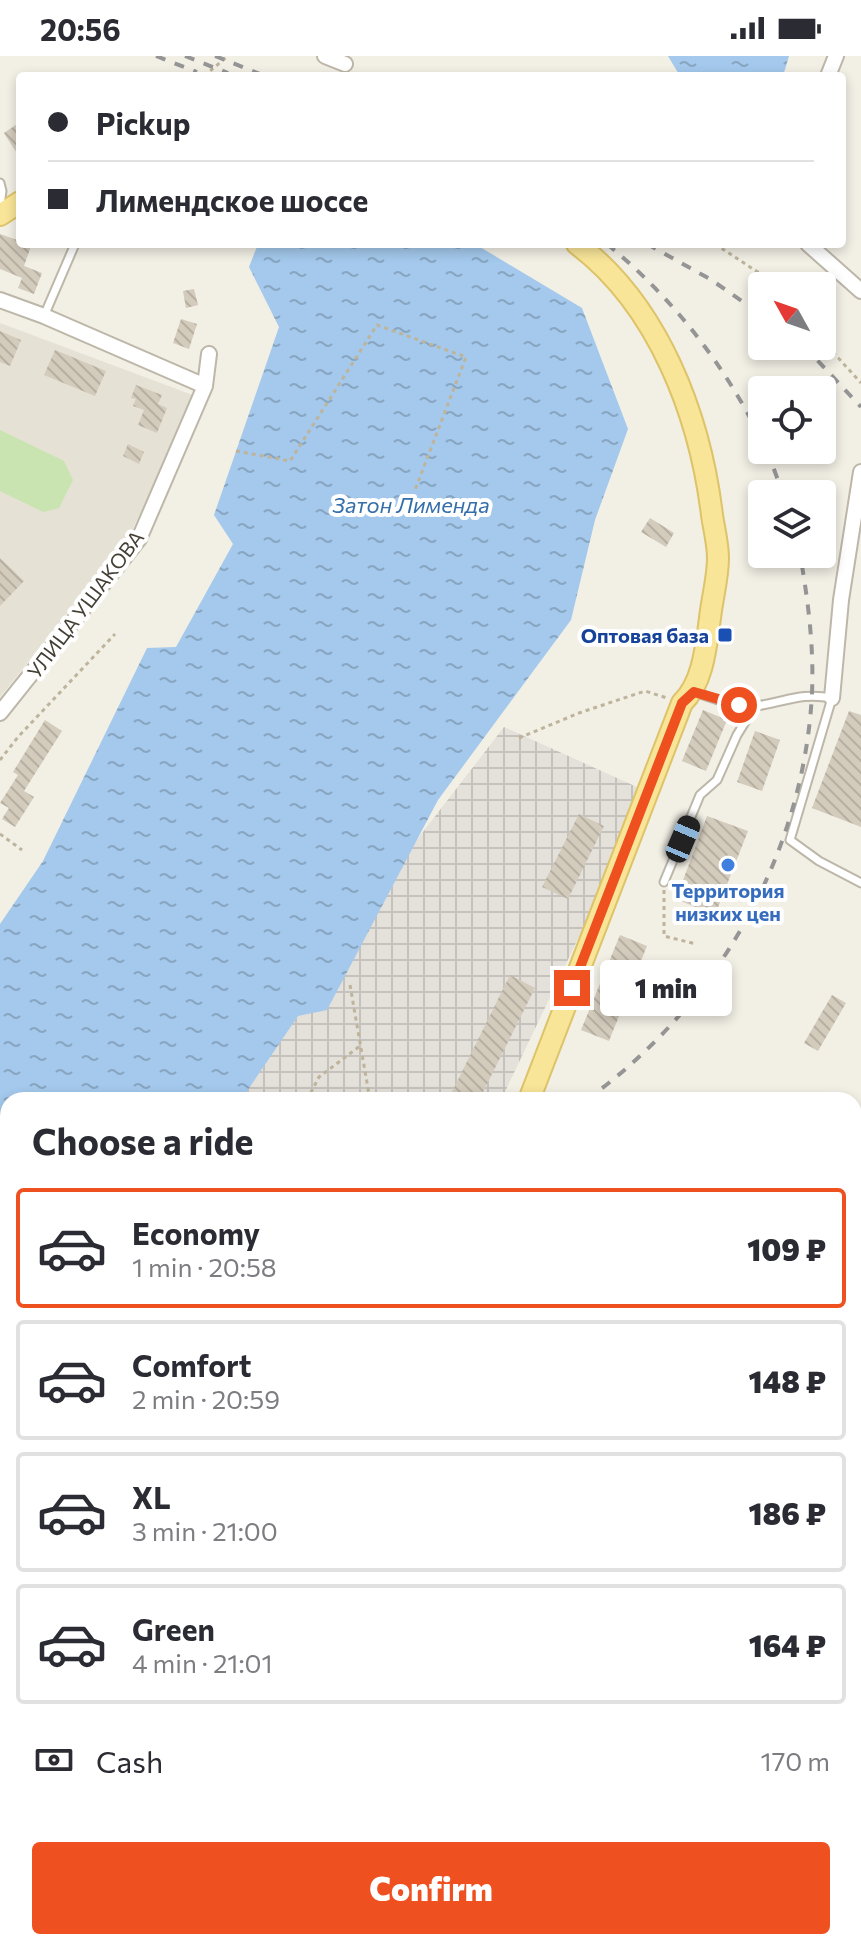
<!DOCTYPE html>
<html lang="en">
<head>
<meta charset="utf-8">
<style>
  :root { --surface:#fff; --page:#f7f7f7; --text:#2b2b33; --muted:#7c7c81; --line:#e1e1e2; --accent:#ee5020 }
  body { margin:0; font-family:Commissioner,sans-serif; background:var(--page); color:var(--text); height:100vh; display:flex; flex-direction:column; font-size:30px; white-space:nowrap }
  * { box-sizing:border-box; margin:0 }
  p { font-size:26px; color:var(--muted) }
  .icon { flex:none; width:44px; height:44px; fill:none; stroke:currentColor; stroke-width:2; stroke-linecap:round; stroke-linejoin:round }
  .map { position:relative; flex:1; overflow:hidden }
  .sheet { position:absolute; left:0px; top:1036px; width:862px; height:858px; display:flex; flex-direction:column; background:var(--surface); border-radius:24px 24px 0 0; box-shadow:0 4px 12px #0003 }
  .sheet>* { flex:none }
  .top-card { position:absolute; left:16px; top:16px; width:830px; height:176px; border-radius:8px; box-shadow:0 4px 12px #0003; display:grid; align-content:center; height:176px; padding:0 32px; background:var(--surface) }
  .needle { width:52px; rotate:310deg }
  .tools { position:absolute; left:748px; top:216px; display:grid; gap:16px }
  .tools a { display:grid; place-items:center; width:88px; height:88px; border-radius:8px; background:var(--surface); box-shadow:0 4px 12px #0003; font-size:40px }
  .end { position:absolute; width:36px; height:36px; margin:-18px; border:10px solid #ee5020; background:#fff; box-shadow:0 0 0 4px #fff }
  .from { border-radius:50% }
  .bubble { position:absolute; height:56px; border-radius:8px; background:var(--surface); box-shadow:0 4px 12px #0003; font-size:26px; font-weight:800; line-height:56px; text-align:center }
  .car { position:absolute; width:24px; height:48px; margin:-24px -12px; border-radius:10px; box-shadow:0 0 6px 2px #0007; background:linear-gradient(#222 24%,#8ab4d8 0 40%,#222 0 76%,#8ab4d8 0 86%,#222 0) }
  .top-card b { display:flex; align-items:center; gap:28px; height:76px; font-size:30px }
  .top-card b+b { border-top:2px solid var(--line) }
  .top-card i { width:20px; height:20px; background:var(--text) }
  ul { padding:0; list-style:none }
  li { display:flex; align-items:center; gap:24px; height:120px; margin:0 16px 12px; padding:0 16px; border:4px solid var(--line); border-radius:8px }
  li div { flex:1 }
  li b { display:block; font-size:30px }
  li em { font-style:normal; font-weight:800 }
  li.current { border-color:var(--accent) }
  li>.icon { width:72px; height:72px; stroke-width:1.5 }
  h2 { padding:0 32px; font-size:36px; line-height:96px }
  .pay { display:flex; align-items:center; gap:20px; height:88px; padding:0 32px; font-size:30px }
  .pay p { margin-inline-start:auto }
  .action { display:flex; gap:16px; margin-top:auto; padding:16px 32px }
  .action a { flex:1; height:92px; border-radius:8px; background:var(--accent); color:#fff; font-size:32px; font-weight:800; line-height:92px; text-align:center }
  .status { display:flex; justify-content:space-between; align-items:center; height:56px; padding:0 40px; background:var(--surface); direction:ltr }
  .status svg { height:22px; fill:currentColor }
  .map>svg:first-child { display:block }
</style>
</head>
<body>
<div class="status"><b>20:56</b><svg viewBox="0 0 49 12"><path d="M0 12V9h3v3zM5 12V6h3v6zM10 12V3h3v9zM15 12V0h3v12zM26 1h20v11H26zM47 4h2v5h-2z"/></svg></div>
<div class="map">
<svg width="861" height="1893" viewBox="0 0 861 1893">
  <defs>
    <pattern id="industrial-grid" width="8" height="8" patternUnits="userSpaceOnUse" patternTransform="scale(2)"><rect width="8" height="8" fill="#e4e0da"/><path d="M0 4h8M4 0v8" fill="none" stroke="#c5c1bc"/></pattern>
    <pattern id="water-ripples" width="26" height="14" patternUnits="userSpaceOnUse" patternTransform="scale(2)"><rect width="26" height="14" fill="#a4c9ec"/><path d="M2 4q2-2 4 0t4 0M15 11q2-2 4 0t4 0" fill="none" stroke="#87a5c0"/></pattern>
    <pattern id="building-back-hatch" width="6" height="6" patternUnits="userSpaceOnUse" patternTransform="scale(2)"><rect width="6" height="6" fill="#d3cbbc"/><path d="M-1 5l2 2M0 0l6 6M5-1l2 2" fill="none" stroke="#b6afa2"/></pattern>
  </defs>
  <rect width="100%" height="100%" fill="#f2efe5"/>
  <path fill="#e5e1d4" d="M0,267L198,341L130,478L0,641Z"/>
  <path fill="url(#industrial-grid)" d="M504,671L648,736L501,1044H216Z
    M8,1313V1873L0,1885V1324Z"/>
  <path fill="#c9e4b0" d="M0,374L64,405L73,424L59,452L43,456L0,435Z"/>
  <path fill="url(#water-ripples)" d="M668,0H789L783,20H680Z
    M258,188H475L582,252L628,373L595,464L571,564L438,744L327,954L298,960L241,1044H8V1405L0,1413V868L43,805L147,592L176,591L233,488L214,459L279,271L249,211Z
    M854,1183L861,1185V1247L854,1259Z
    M163,1886H254L255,1893H157Z
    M700,1886H796L795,1893H696Z"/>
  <path fill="url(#building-back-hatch)" d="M20,66V102L4,77Z
    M0,178L20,185V188L31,190L24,210L42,217L34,238L18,232L22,222L0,213Z
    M194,233L198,249L186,252L183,235Z
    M181,263L197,268L189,293L173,287Z
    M0,275L21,284L10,310L0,306Z
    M55,294L106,315L95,340L44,319Z
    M136,329L162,339L158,348L167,352L157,377L138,369L144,354L133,350L136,343L131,342Z
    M128,388L144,396L139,408L123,400Z
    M650,462L674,477L666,491L641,476Z
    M0,502L24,525L0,550Z
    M703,654L727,664L706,715L682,705Z
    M849,655L861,659V771L812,752Z
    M45,664L62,675L24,735L34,741L15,771L2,763L9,752L0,747L18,719L13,716Z
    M755,675L780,684L762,735L737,726Z
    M579,758L604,770L568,843L542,831Z
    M707,760L748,775L715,859L676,843Z
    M620,879L647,890L609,985L581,974Z
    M510,919L535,932L479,1044H448Z
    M832,939L846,947L818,995L804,987Z"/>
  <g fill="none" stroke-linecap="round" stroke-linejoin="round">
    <g stroke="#bdb7a9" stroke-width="11">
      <path id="service" d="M0,127L2,135L0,149
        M44,260L75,188
        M694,636C713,642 736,652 756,650C786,646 800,636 832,642L790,784L819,805L861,827
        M664,826L700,739L717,724L737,679L755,650"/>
    </g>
    <g stroke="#bdb7a9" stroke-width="18">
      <path id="minor" d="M325,0L345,8
        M828,20L836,0
        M808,188L861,235
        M0,244L44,260L205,330
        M832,642L841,544L861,416
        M0,657L139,483L205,330L209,298
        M854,1509L861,1490
        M121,1893L126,1886"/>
    </g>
    <g stroke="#ddc369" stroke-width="24">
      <path id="primary" d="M0,159L20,146
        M529,1044L682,647C703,627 706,591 710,562C712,543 718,522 718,502C718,488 714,473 712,459C700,360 659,250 577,188
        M18,1893L23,1886"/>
    </g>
    <path stroke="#bdb49b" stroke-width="3" stroke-dasharray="4 4" stroke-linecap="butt" d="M204,20L228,0
      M715,188L779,230
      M822,284L861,327
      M236,395L290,405L377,269L466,301L415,434
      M519,682L579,657L645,635L667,642
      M0,704L18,681L115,578
      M0,778L22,794
      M664,834V880L696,888
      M350,929L370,1044
      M307,1044L319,1021L360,990
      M0,1449L8,1440
      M0,1596L8,1587
      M628,1893L631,1886"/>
    <use href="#service" stroke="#fff" stroke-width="7"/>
    <use href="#minor" stroke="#fff" stroke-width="14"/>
    <use href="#primary" stroke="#f8e598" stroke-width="20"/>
    <path stroke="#959595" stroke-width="4" stroke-dasharray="10 10" stroke-linecap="butt" d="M156,0L197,16
      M185,0L228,17
      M215,0L265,20
      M607,188C673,242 725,309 762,385
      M647,188L710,223L762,259
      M804,290L861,351
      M767,394L783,438
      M586,1044C717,951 804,798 812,637C814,590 808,544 800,498
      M0,1515L8,1506"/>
  </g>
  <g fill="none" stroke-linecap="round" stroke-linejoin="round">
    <path stroke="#ee5020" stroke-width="10" d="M572,932L682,647L694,636L739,649"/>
  </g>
  <rect fill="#1a4fb4" stroke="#fff" stroke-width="3" x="717" y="571" width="16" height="16" rx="4"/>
  <circle fill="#3f7fe0" stroke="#fff" stroke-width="3" cx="728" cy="809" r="8"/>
  <g text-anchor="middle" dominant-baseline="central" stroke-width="8" stroke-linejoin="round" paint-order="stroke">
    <g font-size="20" fill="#443f35" stroke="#fff">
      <text transform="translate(85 548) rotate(-53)">УЛИЦА УШАКОВА</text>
    </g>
    <g font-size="20" font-weight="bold" fill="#164399" stroke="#fff" text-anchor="end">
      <text x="709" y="579">Оптовая база</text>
    </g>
    <g font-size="20" font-weight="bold" fill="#366cbe" stroke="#fff">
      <text x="728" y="834">Территория<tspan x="728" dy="23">низких цен</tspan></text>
    </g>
    <g font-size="22" font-style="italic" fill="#356fa9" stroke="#fff">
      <text x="411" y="448">Затон Лименда</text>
    </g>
  </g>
</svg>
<div class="tools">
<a><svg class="needle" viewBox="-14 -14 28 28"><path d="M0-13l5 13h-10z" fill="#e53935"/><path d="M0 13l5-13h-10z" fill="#7c7c81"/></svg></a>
<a><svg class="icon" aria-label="locate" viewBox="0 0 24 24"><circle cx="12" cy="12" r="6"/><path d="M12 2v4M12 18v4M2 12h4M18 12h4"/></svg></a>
<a><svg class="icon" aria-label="layers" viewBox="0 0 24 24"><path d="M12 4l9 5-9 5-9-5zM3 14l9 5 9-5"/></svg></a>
</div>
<i class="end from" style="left:739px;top:649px"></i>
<i class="end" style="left:572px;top:932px"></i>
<div class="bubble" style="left:600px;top:904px;width:132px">1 min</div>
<i class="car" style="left:683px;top:783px;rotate:23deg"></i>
<div class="top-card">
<b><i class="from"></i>Pickup</b>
<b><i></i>Лимендское шоссе</b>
</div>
<section class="sheet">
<h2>Choose a ride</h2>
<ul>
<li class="current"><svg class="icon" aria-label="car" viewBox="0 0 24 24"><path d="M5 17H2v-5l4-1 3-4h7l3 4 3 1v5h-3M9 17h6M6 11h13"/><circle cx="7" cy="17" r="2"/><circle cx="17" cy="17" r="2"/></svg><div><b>Economy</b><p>1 min · 20:58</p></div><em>109 ₽</em></li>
<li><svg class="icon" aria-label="car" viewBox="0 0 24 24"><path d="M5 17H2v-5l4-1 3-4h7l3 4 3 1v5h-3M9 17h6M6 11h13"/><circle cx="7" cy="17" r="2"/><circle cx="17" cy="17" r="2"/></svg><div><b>Comfort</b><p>2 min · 20:59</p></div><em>148 ₽</em></li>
<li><svg class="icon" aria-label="car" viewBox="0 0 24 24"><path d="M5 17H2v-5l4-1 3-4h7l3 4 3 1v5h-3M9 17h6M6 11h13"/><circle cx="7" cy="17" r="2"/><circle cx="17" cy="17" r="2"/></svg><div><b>XL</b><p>3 min · 21:00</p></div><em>186 ₽</em></li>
<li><svg class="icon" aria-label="car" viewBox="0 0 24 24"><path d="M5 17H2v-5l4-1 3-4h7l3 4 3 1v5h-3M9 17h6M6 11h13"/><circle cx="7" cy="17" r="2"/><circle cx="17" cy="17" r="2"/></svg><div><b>Green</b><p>4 min · 21:01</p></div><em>164 ₽</em></li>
</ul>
<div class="pay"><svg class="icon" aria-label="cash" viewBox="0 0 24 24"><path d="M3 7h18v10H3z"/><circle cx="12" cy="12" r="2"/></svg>Cash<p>170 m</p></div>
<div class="action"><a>Confirm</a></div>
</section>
</div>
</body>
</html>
